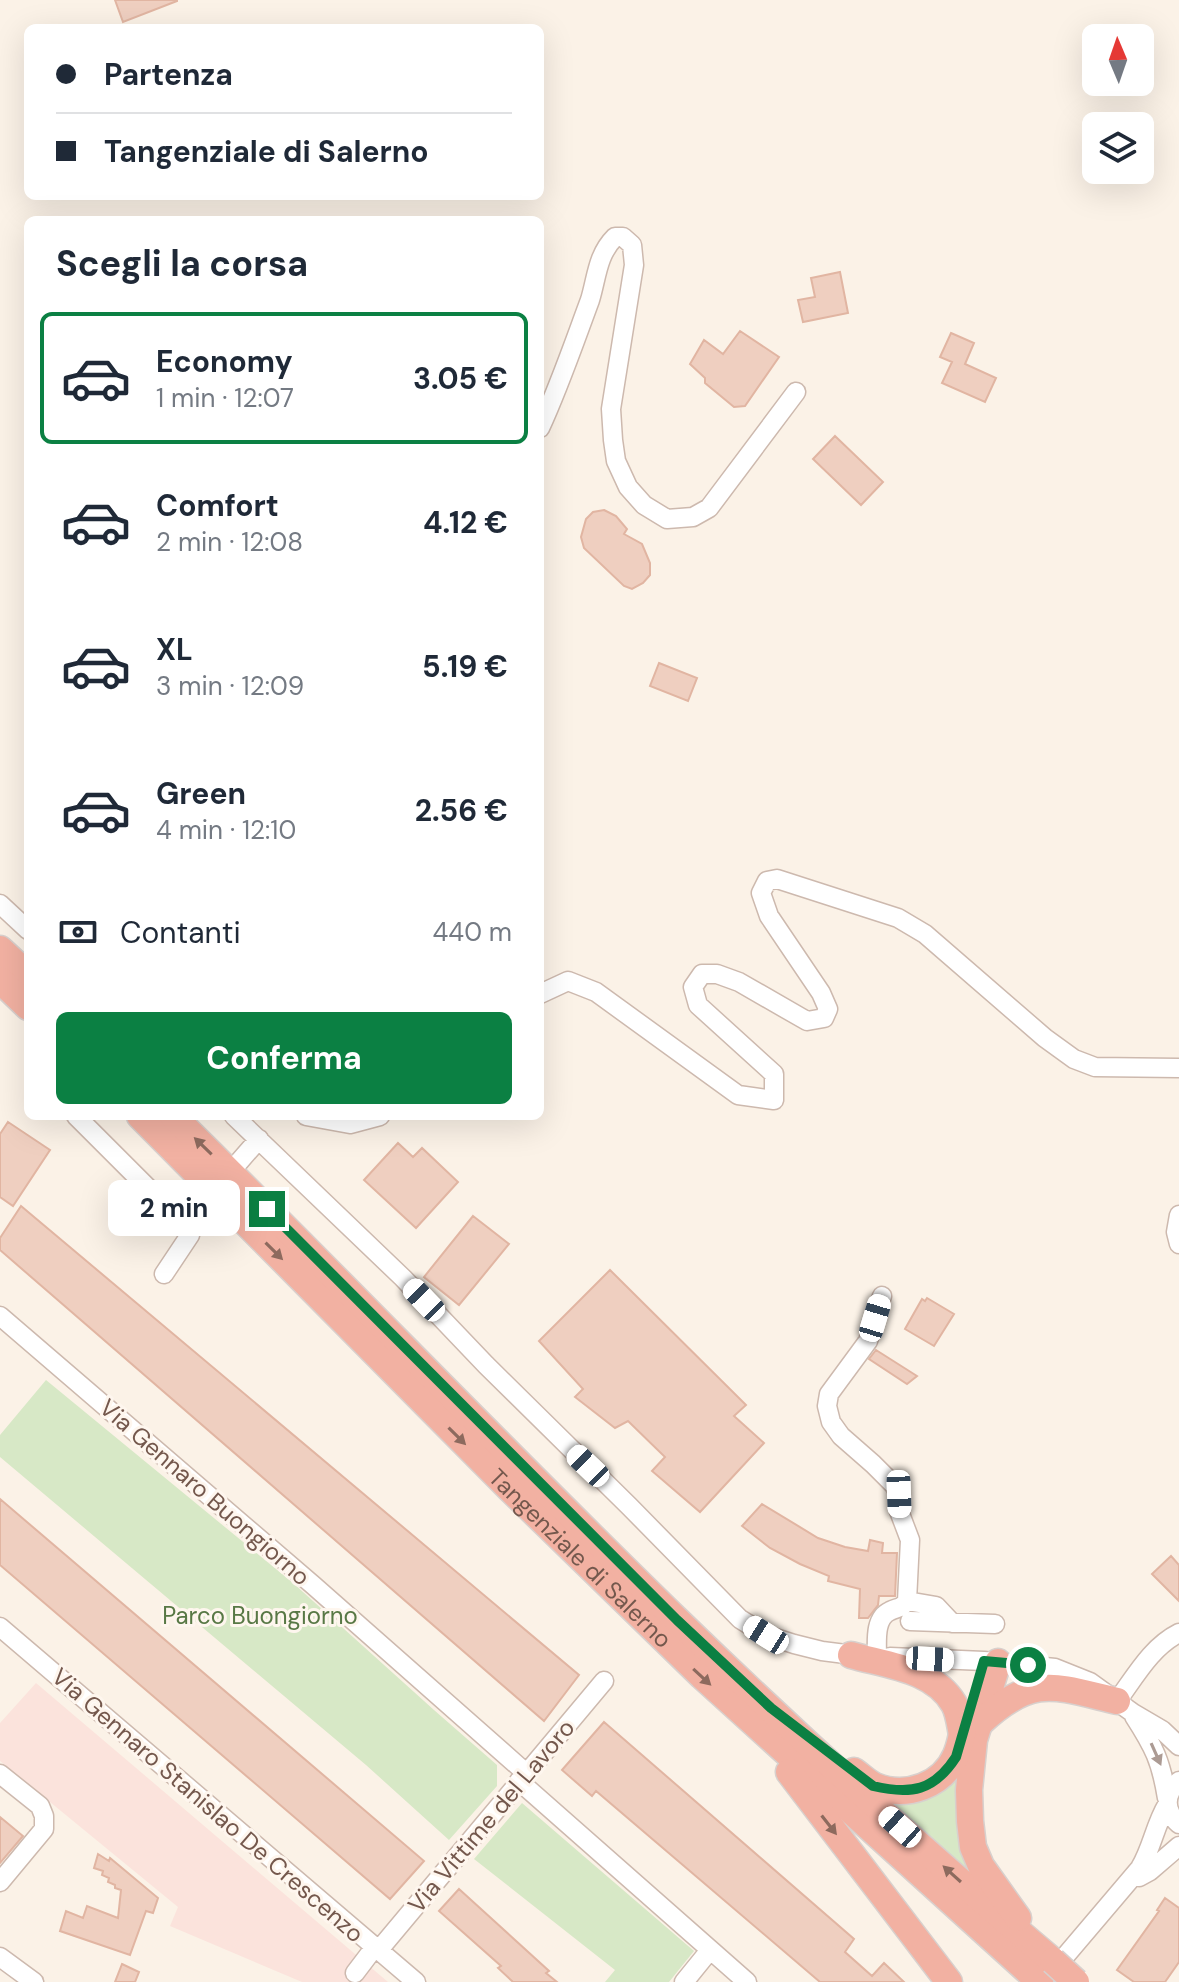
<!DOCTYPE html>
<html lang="it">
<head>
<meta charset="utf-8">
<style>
  :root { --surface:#fff; --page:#f6f6f7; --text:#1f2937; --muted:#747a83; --line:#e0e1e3; --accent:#0b8043 }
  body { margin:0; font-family:"DM Sans",sans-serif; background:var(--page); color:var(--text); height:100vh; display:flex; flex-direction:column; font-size:30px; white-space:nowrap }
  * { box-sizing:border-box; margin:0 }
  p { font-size:26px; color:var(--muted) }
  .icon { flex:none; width:44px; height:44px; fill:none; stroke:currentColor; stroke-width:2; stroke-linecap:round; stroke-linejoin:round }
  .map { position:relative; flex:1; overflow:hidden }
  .side { position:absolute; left:24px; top:216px; width:520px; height:904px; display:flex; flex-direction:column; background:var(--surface); border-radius:12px; box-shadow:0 8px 32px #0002 }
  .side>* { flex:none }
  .top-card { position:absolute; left:24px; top:24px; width:520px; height:176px; border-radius:12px; box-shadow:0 8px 32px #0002; display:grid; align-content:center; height:176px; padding:0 32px; background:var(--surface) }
  .needle { width:52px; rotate:358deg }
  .fabs { position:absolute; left:1082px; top:24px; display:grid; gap:16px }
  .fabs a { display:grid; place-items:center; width:72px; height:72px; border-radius:12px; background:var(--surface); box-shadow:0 8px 32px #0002; font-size:40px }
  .end { position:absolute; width:36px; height:36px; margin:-18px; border:10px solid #0b8043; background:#fff; box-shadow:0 0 0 4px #fff }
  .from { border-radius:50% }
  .bubble { position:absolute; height:56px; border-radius:12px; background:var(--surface); box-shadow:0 8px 32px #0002; font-size:26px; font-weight:700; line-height:56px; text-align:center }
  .car { position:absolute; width:24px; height:48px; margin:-24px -12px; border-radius:10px; box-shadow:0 0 6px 2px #0007; background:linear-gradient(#fff 24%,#345 0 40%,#fff 0 76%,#345 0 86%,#fff 0) }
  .top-card b { display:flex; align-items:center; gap:28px; height:76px; font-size:30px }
  .top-card b+b { border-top:2px solid var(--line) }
  .top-card i { width:20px; height:20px; background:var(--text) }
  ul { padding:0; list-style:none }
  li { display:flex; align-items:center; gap:24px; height:132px; margin:0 16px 12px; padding:0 16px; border:4px solid transparent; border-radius:12px }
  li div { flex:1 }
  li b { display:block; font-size:30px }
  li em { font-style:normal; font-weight:700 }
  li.active { border-color:var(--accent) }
  li>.icon { width:72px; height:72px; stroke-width:1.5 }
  h2 { padding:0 32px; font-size:36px; line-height:96px }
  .pay { display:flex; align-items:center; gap:20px; height:88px; padding:0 32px; font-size:30px }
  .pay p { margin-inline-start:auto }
  .action { display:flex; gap:16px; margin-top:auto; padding:16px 32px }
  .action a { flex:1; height:92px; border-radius:12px; background:var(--accent); color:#fff; font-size:32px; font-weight:700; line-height:92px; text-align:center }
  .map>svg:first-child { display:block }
</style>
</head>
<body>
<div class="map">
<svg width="1179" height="1982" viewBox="0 0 1179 1982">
  <rect width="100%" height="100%" fill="#fbf2e7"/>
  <path fill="#fbe3dc" d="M36,1683L388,1982H302L170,1926L178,1907L0,1761V1723Z"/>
  <path fill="#d7e8c6" d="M46,1380L293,1583L434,1710L497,1765V1786L449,1840L366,1765L0,1457V1435Z
    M966,1754L983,1887L884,1796Z
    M522,1803L694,1951L669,1982H605L615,1970L474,1859Z"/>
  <path fill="#efcfc0" stroke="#e1b5a2" stroke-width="2" d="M115,0H177V1L123,22Z
    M840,272L848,313L803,322L798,300L815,297L811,278Z
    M740,331L779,357L745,406L734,407L705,383V378L690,364L704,340L723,354Z
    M951,333L974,343L965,364L996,378L985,402L942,383L952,362L940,357Z
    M835,436L883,482L861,505L813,459Z
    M604,510L616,516L627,529L624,534L642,544L650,563V575L643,583L632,589L624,586L584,548L581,537L586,519L593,512Z
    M659,663L697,678L688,701L650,686Z
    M8,1122L50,1150L13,1206L0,1197V1134Z
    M398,1143L413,1157L422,1148L458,1182L416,1228L364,1180Z
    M21,1206L579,1675L544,1721L0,1250V1238Z
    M473,1216L509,1244L459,1305L424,1277Z
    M610,1270L746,1405L734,1416L764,1443L700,1512L652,1471L665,1457L628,1421L615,1428L575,1397L583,1389L539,1341Z
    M927,1298L954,1314L934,1346L905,1329L922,1299L925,1301Z
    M876,1350L917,1376L907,1384L869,1359Z
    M0,1499L424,1861L390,1899L0,1565Z
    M762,1504L818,1538L845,1547L868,1551L870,1540L883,1543L882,1553H897L895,1596H879L878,1605L868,1618H859L860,1589L828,1581L829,1576L800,1564L770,1548L742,1526Z
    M1171,1556L1179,1565V1601L1152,1574Z
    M604,1722L854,1939L845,1952L872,1976L884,1963L904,1982H820L596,1791L592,1796L562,1770Z
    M0,1817L23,1836L0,1863Z
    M98,1854L109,1861L110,1858L158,1898L153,1913L146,1911L130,1955L60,1931L66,1911L83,1918L87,1906L118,1918L121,1890L115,1888V1885L108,1882L109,1878L102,1875L103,1871L94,1868Z
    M459,1889L549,1971L546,1973L557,1982H513L498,1968L501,1966L439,1911Z
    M1165,1898L1179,1908V1962L1165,1982H1134L1117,1970L1159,1911L1157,1910Z
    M122,1964L139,1972L135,1982H115Z"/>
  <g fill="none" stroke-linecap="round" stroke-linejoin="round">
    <g stroke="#cdb9ae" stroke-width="21">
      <path id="minor" d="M540,428C559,387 574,343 590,300C597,277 597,255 615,237H623L632,245L634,265L611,409L613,440L616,461L628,487L644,505L667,519L693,517L709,508L796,392
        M0,904L28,930
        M540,994L568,981L596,992L738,1095L774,1100V1074L698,1005L693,987L702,974H717L739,982L807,1021L824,1018L828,1009L821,993L769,916L761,893L767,881L777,879L898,918L925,934L1045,1038L1074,1059L1095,1067L1179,1068
        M76,1116L165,1205L194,1212
        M234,1116L403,1278L486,1365L629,1506L740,1619L766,1635L794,1644L822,1651L861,1656
        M306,1116L350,1124L380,1116
        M238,1163L259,1139
        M1179,1215L1176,1232L1179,1244
        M164,1274L190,1235L194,1212L205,1200
        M0,1316L313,1585L526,1773
        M907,1601L936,1606L952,1623
        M910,1621L995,1624
        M0,1627L416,1982
        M877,1656C877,1642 874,1618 890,1611C898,1607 901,1609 907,1601L910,1540L899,1511V1494L894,1485L873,1464L841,1436L831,1422L827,1406L829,1394L868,1341L882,1296
        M890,1657L984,1661L1055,1668L1090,1682L1133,1713L1162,1730L1179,1746
        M1117,1701C1135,1677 1151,1647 1179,1633
        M1134,1716C1154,1747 1161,1761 1167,1798
        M0,1774L40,1806L44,1816V1829L0,1882
        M519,1781L747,1982
        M1179,1781C1164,1794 1164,1811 1179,1824
        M1139,1877L1150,1871L1179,1846
        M378,1951L604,1681
        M1067,1954L1140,1868C1152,1848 1155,1825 1167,1805
        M0,1957L34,1982
        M355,1973L374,1948
        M684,1982L710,1950"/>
    </g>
    <g stroke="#d8d0cd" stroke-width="29">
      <g id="highway">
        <path d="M0,949L28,975"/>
        <path d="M0,980L28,1007"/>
        <path id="s1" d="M140,1116L510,1489L702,1676L1040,1982"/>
        <path d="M173,1116C342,1282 506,1454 676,1619C798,1737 924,1852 1053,1961"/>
        <path d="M851,1655C886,1665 934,1669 954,1704C959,1713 960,1725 962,1735"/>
        <path d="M998,1662L974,1740L969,1790L970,1821L973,1847L981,1866L1018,1918"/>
        <path d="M981,1722C1033,1674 1054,1686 1117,1701"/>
        <path d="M854,1771C861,1776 868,1783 875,1786C907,1799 943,1785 956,1755C960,1746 961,1738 963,1730"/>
        <path d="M789,1772L949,1982"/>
      </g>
    </g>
    <use href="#minor" stroke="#fff" stroke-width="18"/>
    <use href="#highway" stroke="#f2b1a2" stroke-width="26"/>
    <g stroke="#d8d0cd" stroke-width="29" stroke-linecap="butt">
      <path id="highway-bridge" d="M1053,1961L1076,1982"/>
    </g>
    <use href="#highway-bridge" stroke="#f2b1a2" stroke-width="26"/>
  </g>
  <defs><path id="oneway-solid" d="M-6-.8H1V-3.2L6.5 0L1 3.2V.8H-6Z" transform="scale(2)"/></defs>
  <g fill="#8d6a5e">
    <use href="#oneway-solid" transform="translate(203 1146) rotate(-136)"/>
    <use href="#oneway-solid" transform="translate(274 1251) rotate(45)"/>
    <use href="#oneway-solid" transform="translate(457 1436) rotate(45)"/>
    <use href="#oneway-solid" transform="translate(702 1677) rotate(43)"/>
    <use href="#oneway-solid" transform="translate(829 1825) rotate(52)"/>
    <use href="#oneway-solid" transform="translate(952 1874) rotate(-138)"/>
  </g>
  <use fill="#ac9b94" href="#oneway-solid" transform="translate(1156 1754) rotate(66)"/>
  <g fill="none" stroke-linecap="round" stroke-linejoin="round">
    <path stroke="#0b8043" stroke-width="10" d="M267,1209L677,1620L771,1708L873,1786C911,1795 934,1791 956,1757L984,1661L1028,1665"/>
  </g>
  <g text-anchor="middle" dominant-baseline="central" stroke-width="6" stroke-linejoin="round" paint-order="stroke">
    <g font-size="24" fill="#74584d" stroke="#fef6ee">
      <text transform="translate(205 1492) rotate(41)">Via Gennaro Buongiorno</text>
      <text stroke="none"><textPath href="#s1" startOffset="624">Tangenziale di Salerno</textPath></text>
      <text transform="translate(208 1805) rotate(41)">Via Gennaro Stanislao De Crescenzo</text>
      <text transform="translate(491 1816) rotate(-50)">Via Vittime del Lavoro</text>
    </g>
    <g font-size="24" fill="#587845" stroke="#fef6ee">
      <text x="260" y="1615">Parco Buongiorno</text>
    </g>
  </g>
</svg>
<div class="fabs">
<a><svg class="needle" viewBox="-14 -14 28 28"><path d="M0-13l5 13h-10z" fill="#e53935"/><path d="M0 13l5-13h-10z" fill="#747a83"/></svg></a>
<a><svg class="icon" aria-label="layers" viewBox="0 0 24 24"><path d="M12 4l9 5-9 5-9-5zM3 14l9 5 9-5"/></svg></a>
</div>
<i class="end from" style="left:1028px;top:1665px"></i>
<i class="end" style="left:267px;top:1209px"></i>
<div class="bubble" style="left:108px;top:1180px;width:132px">2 min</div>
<i class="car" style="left:424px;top:1300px;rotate:316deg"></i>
<i class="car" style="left:875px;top:1318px;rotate:17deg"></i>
<i class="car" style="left:588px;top:1466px;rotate:314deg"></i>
<i class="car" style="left:899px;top:1494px;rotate:178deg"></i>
<i class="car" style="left:766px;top:1635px;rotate:302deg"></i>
<i class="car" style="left:930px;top:1659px;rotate:93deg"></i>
<i class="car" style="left:900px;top:1827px;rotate:312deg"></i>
<div class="top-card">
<b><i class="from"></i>Partenza</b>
<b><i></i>Tangenziale di Salerno</b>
</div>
<section class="side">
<h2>Scegli la corsa</h2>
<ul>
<li class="active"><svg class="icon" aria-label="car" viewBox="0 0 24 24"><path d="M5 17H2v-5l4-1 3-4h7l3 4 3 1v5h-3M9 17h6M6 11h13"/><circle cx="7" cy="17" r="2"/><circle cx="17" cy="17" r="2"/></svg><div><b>Economy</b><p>1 min · 12:07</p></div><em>3.05 €</em></li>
<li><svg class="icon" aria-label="car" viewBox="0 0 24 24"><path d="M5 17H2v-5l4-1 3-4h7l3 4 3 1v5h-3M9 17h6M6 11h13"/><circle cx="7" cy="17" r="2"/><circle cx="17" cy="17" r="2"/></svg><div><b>Comfort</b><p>2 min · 12:08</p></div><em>4.12 €</em></li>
<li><svg class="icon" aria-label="car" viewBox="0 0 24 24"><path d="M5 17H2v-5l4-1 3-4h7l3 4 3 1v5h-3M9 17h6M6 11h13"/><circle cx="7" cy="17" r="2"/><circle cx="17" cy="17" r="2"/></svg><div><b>XL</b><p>3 min · 12:09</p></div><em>5.19 €</em></li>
<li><svg class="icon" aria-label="car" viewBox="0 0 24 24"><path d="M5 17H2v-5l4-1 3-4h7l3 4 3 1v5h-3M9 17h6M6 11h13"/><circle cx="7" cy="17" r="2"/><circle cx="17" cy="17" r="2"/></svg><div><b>Green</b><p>4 min · 12:10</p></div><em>2.56 €</em></li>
</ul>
<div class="pay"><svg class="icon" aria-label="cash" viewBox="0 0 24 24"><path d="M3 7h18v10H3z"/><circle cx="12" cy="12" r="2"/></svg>Contanti<p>440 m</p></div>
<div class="action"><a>Conferma</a></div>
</section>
</div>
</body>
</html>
